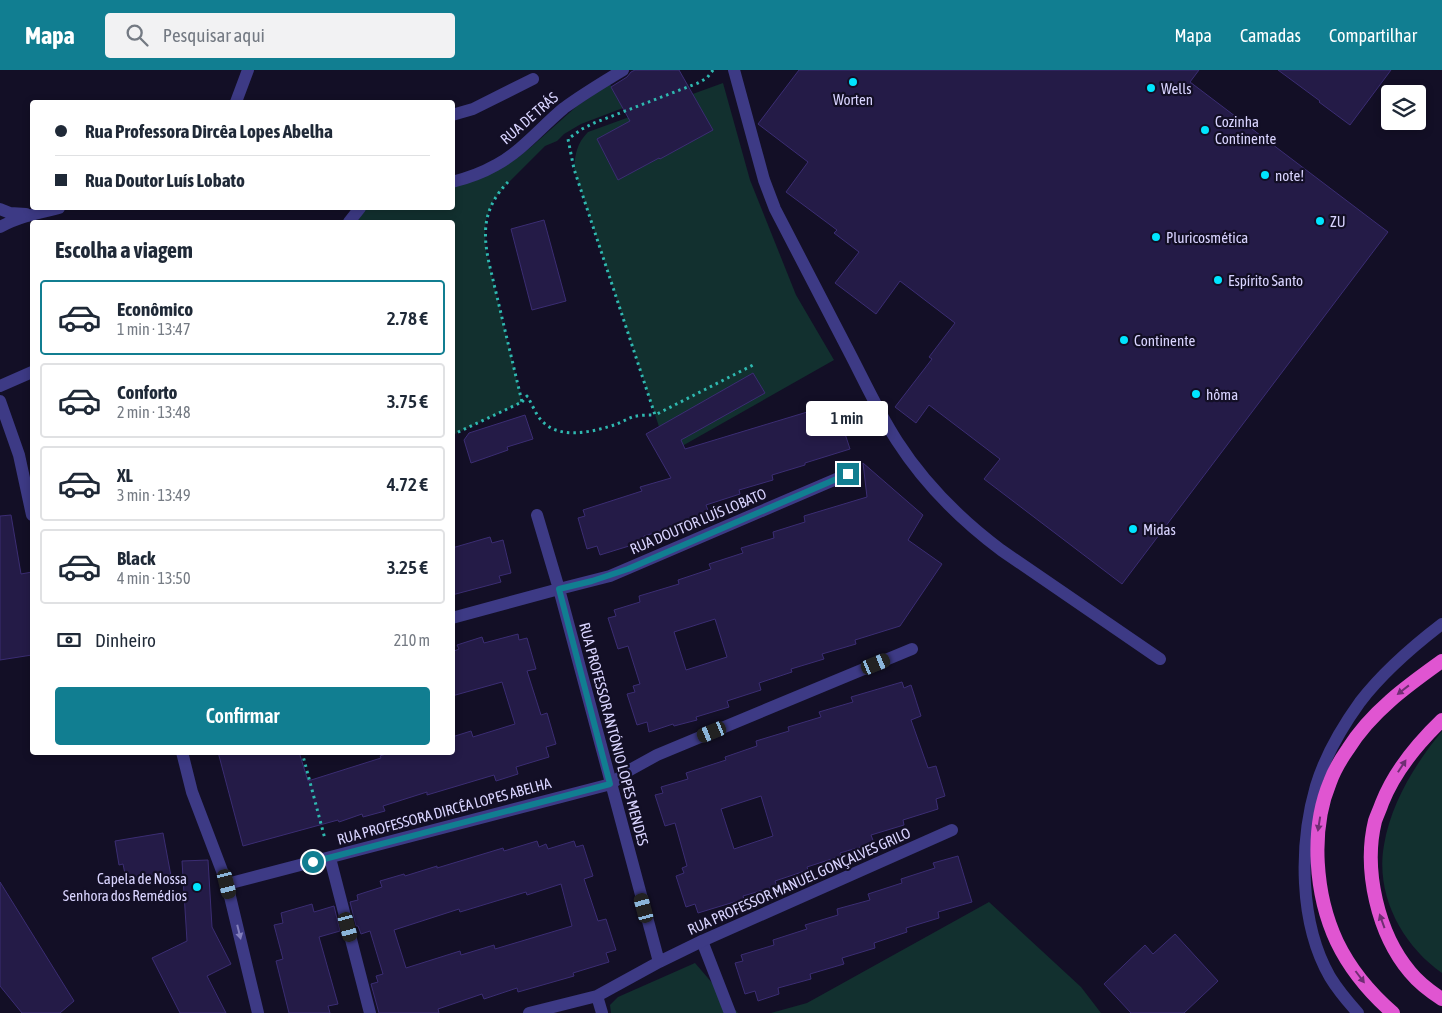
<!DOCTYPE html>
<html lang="pt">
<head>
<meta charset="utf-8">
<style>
  :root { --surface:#fff; --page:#f2f2f3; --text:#1f2937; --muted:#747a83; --line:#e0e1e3; --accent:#117e91 }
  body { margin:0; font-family:"Asap Condensed",sans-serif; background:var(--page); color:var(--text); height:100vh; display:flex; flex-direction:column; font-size:19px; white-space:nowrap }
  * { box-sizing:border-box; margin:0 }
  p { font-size:16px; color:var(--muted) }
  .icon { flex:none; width:28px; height:28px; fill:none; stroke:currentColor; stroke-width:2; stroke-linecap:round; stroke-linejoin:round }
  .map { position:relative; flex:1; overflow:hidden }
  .details { position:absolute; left:30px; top:150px; width:425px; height:535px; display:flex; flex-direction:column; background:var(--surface); border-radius:5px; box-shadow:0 2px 8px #0003 }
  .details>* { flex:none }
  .guide { position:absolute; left:30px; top:30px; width:425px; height:110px; border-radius:5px; box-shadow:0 2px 8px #0003; display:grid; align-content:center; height:110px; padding:0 25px; background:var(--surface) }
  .buttons { position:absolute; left:1381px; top:15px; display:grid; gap:10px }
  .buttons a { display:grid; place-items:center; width:45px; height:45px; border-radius:5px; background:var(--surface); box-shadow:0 2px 8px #0003; font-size:25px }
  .end { position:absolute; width:22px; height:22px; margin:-11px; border:6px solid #117e91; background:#fff; box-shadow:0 0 0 2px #fff }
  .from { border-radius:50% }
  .bubble { position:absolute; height:35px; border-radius:5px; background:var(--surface); box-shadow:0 2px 8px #0003; font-size:16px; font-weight:600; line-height:35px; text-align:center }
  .car { position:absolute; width:15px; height:30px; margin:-15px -8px; border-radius:6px; box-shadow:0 0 4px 1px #0007; background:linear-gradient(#222 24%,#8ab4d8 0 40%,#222 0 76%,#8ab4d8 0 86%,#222 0) }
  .guide b { display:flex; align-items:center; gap:18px; height:48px; font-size:19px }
  .guide b+b { border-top:1px solid var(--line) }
  .guide i { width:12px; height:12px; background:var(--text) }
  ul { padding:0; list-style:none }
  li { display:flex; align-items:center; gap:15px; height:75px; margin:0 10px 8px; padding:0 15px; border:2px solid var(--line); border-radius:5px }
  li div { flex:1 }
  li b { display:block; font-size:19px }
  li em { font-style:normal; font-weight:600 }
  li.on { border-color:var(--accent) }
  li>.icon { width:45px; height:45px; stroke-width:1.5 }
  h2 { padding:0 25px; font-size:22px; line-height:60px }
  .pay { display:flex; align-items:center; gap:12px; height:55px; padding:0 25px; font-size:19px }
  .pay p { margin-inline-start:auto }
  .button { display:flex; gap:10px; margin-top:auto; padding:10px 25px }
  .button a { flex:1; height:58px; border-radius:5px; background:var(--accent); color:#fff; font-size:20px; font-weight:600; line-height:58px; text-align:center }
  header { display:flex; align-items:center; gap:30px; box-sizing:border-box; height:70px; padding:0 25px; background:var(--accent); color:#fff }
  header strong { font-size:24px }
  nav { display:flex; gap:28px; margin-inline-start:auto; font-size:18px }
  .search { width:350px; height:45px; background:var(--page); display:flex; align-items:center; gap:12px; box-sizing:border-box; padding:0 18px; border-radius:5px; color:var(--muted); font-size:19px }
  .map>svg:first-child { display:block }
</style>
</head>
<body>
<header>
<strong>Mapa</strong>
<div class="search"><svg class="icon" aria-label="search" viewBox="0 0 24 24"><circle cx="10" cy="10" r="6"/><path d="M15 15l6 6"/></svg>Pesquisar aqui</div>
<nav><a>Mapa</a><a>Camadas</a><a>Compartilhar</a></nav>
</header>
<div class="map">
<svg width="1442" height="943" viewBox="0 0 1442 943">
  <rect width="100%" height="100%" fill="#130f26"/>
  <path fill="#12302f" d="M723,13L750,110L796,225L834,290L668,384L574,99C575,84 577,73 588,62Z
    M610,14L623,38L581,54L564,64L557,71L545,76L505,116L493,131L486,150L485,160L486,181L522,332L453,365L452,152H357L366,138H452L453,116L496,101L516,89L531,77L577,36Z
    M1442,661V903C1402,875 1375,825 1384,775C1391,733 1415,694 1442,661Z
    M989,832L1081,917L1101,943H771L807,933Z
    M695,893L738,943H611L610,935L618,927Z"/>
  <path fill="#241b47" stroke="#3b2d73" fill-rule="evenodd" d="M635,0H679L713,60L660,89L659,88L618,110L597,69L630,51L611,17L627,7L631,2Z
    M799,0H1199L1190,12L1388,162L1122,514L984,409L1000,389L929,335L916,353L895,337L932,289L929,287L955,253L900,211L876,244L835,213L859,182L834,163L837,160L786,122L808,92L758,54Z
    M1278,0H1391L1350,55L1319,32L1320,31Z
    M544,150L566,231L532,240L511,159Z
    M753,303L765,323L681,370L685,379L827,336L829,341L837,339L850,379L805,393V395L772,405L773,410L739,420L740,424L706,435L709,443L676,453L677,456L644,466L645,471L600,485L597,476L587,479L578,448L585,446L583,440L642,421L640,417L671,408L646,364Z
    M525,345L533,369L507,377L508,380L471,393L464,370L469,363Z
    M863,393L923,445L908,470L942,494L900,556L855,570L856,574L822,584L824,589L791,599L792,602L759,613L761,620L727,631L729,637L696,647L697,650L674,656L673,654L649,662L647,652L637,655L627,624L635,622L633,616L640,614L628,576L618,579L608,548L616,546L614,540L640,532L639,526L679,514L678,510L711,499L709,494L743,483L741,478L774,468L773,462L805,452L804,446L867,427ZM715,549L727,587L686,600L674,562Z
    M11,445L21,504L32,502V585L0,590V446Z
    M490,467L492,473L503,470L511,503L499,506L501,512L452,525V478Z
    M518,564L519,570L527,568L536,599L527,601L541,645L547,643L556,674L546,677L549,687L516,697L518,704L496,711L494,705L427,725V722L383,736L385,741L363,747L362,744L339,752L338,750L243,776L218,682H299L308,711L381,688L380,686L392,682H452V667L471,661L473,667L515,654L502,612L452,626V582L459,579L457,575L482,567L484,573Z
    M902,612L904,618L911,615L921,646L911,650L928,698L936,696L945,726L936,729L938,739L903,750L904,755L871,765L874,773L840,783L841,786L807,797L808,800L775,811L777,816L743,826L744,829L698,843L695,834L686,837L676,806L684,803L682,798L687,796L675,753L665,756L655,725L663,723L661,717L688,709L686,703L726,690L725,687L757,676L756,671L789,661L788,657L821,647L819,642L853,632L851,627ZM761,726L773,766L734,779L721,739Z
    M163,763L171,806L127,814L123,794L119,795L115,771Z
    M537,771L539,777L546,774L548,779L574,771L576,777L583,775L593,806L584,809L598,851L606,849L616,880L606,883L609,892L573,903L574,906L518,922L517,918L484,929L482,924L438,939L439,943H379L371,914L378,912L376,906L383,904L370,861L361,864L358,856H356L350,832L358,830L357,825L382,817L380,811L404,804L405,806L437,796V798L503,778L504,781ZM561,814L572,856L495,879L494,875L461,885L460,881L406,898L394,860L459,839L460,842L526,822L527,825Z
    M958,786L972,832L938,842L939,848L906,858L907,862L874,873L875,878L842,888L844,894L810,904L811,909L778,918L779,924L758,931L755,921L745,924L735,893L743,891L741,885L774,875L773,870L807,859L805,855L838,845L837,839L870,830L868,824L902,813L901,809L935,798L933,793Z
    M208,790L212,857L231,894L207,906L226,943H180L152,888L187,871L182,791Z
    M0,812L74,931L60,943H22L0,916Z
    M312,834L314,842L334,836L340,861L319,867L338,934L328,936L330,943H289L276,891L283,889L274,855L283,853L281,843Z
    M1175,864L1218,911L1184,943H1131L1104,914L1145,875L1153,884Z"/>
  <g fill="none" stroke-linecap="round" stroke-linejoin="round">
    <path stroke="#2fb8b0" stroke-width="3" stroke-dasharray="2.5 4" stroke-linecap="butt" d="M713,0L707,8L698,13L594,53L582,59L568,69L574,99L655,345L755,294
      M522,332L527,326C531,332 534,340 538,346C555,372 593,362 617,354C622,352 627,349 632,347C639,345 648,345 655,345
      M452,365L522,332L489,193C482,160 484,137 508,112
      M302,682L325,769"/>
    <path stroke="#3d3a85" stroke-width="12" d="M734,0L764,110L775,139C798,184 822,229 845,274C862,306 877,340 897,371C924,413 961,450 1001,480L1160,589
      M0,316L32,302
      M702,871L730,943"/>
    <path stroke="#3d3a85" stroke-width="12" d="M236,32L248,0
      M452,45L473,39L533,9
      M452,112C468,108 482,103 496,95C522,81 541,57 564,38C583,24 603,12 623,0
      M0,139L10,143L26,144
      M349,152L360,138
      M0,157C18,147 38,143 59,138
      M0,331L19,385L32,445
      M537,445L559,519L659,892
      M452,548L559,519L610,506L848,404
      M182,682L192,722L227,814L258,943
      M330,788L370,943
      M227,814L611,714L628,701L657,685L912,579
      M597,926L602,943
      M529,943L597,926L659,892L702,871L952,760
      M1358,943C1348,932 1338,920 1330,907C1299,853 1299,775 1316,716C1325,686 1342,657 1360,632C1383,602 1412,577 1442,554"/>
    <path stroke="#e055d1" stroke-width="14" d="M1442,650C1417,674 1395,700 1382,733C1380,739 1377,745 1375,751C1363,800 1378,864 1410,902C1419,913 1431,922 1442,929
      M1393,943C1370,923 1350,899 1337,872C1315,825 1310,760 1330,712C1334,701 1341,689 1348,679C1371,642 1407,616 1442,591"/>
  </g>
  <defs><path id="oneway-solid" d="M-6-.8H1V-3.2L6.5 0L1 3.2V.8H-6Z" transform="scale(1.25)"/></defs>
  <g fill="#6f2e73">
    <use href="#oneway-solid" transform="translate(1403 620) rotate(142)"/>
    <use href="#oneway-solid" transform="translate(1402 696) rotate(-57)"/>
    <use href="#oneway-solid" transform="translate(1319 754) rotate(99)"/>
    <use href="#oneway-solid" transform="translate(1382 851) rotate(-110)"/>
    <use href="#oneway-solid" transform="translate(1360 907) rotate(53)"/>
  </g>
  <use fill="#837fbc" href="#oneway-solid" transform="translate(239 862) rotate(76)"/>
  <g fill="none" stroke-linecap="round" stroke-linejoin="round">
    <path stroke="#117e91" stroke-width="6" d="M313,792L610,714L559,519L592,511L628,499L848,404"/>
  </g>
  <g fill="#00e5ff" stroke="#130f26" stroke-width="2">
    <circle cx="853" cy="12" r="5"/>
    <circle cx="1151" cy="18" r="5"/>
    <circle cx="1205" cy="60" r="5"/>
    <circle cx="1265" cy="105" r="5"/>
    <circle cx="1320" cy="151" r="5"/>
    <circle cx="1156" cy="167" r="5"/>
    <circle cx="1218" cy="210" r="5"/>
    <circle cx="1124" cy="270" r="5"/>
    <circle cx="1196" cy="324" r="5"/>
    <circle cx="1133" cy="459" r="5"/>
    <circle cx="197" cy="817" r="5"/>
  </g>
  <g text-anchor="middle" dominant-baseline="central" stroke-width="4.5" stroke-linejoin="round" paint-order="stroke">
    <g font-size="15" fill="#d9d4ff" stroke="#130f26" text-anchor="start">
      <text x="1161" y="18">Wells</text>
      <text x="853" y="29" text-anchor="middle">Worten</text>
      <text x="1215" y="51">Cozinha<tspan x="1215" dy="17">Continente</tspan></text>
      <text x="1275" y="105">note!</text>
      <text x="1330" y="151">ZU</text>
      <text x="1166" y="167">Pluricosmética</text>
      <text x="1228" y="210">Espírito Santo</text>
      <text x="1134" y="270">Continente</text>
      <text x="1206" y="324">hôma</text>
      <text x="1143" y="459">Midas</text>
      <text x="187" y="808" text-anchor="end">Capela de Nossa<tspan x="187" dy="17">Senhora dos Remédios</tspan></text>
    </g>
    <g font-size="15" fill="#d9d4ff" stroke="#130f26">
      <text transform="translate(529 48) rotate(-41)">RUA DE TRÁS</text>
      <text transform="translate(698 451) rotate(-23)">RUA DOUTOR LUÍS LOBATO</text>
      <text transform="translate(614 664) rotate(75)">RUA PROFESSOR ANTÓNIO LOPES MENDES</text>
      <text transform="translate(444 741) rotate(-15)">RUA PROFESSORA DIRCÊA LOPES ABELHA</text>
      <text transform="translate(799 811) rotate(-24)">RUA PROFESSOR MANUEL GONÇALVES GRILO</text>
    </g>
  </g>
</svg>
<div class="buttons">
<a><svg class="icon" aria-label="layers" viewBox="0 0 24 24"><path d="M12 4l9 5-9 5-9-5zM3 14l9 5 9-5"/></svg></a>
</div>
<i class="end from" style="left:313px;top:792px"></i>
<i class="end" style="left:848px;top:404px"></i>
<div class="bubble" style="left:806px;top:331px;width:82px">1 min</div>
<i class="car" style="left:876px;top:594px;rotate:68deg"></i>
<i class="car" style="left:712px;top:662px;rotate:248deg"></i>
<i class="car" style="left:227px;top:814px;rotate:166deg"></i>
<i class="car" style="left:644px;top:838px;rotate:345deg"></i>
<i class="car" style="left:348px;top:857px;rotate:165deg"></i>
<div class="guide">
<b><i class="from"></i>Rua Professora Dircêa Lopes Abelha</b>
<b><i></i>Rua Doutor Luís Lobato</b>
</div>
<section class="details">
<h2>Escolha a viagem</h2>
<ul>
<li class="on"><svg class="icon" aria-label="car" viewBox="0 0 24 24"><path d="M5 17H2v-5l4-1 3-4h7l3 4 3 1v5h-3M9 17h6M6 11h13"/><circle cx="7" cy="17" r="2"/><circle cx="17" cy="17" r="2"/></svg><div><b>Econômico</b><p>1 min · 13:47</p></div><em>2.78 €</em></li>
<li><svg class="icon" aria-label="car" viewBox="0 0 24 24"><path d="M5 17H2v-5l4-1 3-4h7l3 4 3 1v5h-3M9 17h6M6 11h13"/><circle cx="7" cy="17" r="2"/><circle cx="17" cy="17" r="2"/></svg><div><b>Conforto</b><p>2 min · 13:48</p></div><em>3.75 €</em></li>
<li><svg class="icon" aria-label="car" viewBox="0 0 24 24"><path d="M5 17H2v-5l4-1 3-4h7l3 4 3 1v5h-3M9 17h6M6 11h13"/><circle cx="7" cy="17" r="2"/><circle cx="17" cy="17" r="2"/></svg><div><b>XL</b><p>3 min · 13:49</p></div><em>4.72 €</em></li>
<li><svg class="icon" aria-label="car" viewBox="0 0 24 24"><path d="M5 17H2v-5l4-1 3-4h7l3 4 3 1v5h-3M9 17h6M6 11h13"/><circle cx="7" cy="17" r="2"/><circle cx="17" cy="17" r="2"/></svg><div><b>Black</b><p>4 min · 13:50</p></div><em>3.25 €</em></li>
</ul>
<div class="pay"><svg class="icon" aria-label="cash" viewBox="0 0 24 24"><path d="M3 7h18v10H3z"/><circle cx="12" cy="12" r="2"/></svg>Dinheiro<p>210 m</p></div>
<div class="button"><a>Confirmar</a></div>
</section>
</div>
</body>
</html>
